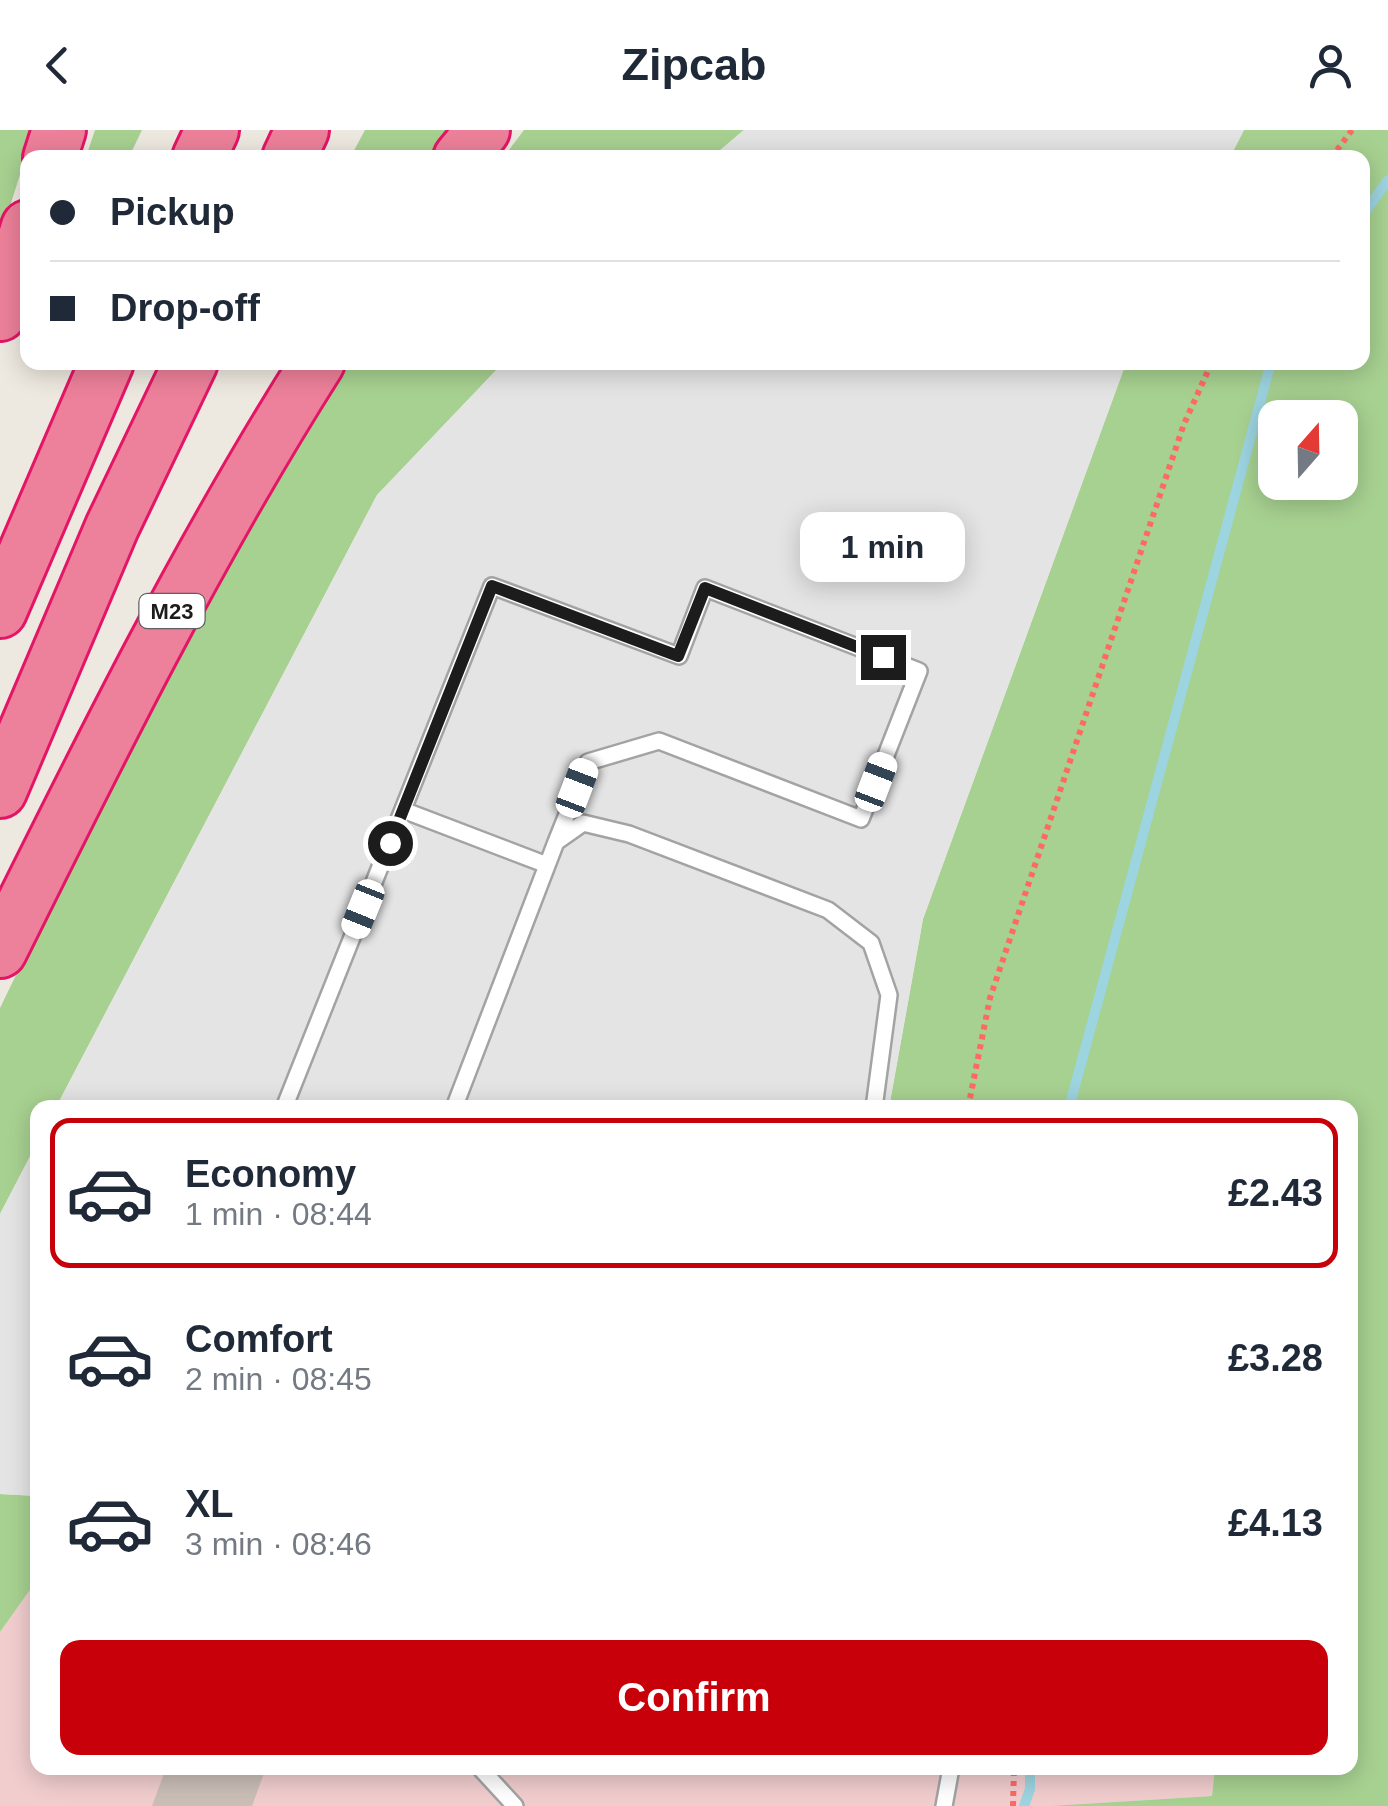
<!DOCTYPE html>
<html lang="en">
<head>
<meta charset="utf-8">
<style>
  :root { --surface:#fff; --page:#f2f2f3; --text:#1f2937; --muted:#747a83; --line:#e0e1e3; --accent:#c8000a }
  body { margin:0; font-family:Helvetica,sans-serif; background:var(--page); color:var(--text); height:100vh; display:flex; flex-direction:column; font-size:38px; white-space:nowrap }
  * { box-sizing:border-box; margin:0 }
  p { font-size:32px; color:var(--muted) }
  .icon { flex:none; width:55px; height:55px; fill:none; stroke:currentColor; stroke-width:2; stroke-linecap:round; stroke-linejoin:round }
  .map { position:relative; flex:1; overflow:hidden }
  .panel { position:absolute; left:30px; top:970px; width:1328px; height:675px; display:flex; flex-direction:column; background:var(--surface); border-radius:20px; box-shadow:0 5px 25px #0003 }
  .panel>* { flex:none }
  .top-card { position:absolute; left:20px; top:20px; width:1350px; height:220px; border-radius:20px; box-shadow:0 5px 25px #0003; display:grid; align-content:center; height:220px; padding:0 30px; background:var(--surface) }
  .needle { width:65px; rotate:20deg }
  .buttons { position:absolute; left:1258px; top:270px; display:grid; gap:20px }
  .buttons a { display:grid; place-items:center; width:100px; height:100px; border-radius:20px; background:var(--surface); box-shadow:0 5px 25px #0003; font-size:50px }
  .end { position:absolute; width:45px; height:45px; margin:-22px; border:12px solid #1c1c1c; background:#fff; box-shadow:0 0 0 5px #fff }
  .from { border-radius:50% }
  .bubble { position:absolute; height:70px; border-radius:20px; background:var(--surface); box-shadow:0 5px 25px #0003; font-size:32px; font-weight:700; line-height:70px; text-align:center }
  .car { position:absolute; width:30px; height:60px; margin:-30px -15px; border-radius:12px; box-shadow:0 0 8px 2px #0007; background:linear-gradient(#fff 24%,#345 0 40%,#fff 0 76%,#345 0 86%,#fff 0) }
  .top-card b { display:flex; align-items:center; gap:35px; height:95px; font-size:38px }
  .top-card b+b { border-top:2px solid var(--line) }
  .top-card i { width:25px; height:25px; background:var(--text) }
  ul { padding:18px 0 0; list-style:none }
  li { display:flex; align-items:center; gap:30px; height:150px; margin:0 20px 15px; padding:0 10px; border:5px solid transparent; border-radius:20px }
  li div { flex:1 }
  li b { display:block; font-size:38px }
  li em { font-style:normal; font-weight:700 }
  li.selected { border-color:var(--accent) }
  li>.icon { width:90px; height:90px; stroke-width:1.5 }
  .action { display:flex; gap:20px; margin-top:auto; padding:20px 30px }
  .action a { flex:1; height:115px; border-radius:20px; background:var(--accent); color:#fff; font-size:40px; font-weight:700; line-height:115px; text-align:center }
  header { display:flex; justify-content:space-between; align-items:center; height:130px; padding:0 30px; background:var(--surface); font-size:45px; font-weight:700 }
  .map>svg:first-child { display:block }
</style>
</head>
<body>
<header><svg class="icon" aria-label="back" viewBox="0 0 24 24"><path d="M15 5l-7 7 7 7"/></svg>Zipcab<svg class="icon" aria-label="person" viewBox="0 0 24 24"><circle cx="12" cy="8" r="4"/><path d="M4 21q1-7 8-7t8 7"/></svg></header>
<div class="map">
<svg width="1388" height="1676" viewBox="0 0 1388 1676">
  <rect width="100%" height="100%" fill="#eee9e0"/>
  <path fill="#f1cdce" d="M37,1450L38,1638H1215L1212,1666L1050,1676H0V1502Z"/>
  <path fill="#a7d191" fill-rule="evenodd" d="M0,0H34L0,108Z
    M95,0H142L129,27H86Z
    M365,0H452L429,27L350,28Z
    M524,0H744L712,27L503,28Z
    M1244,0H1388V1676H1050L1212,1666L1215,1638H1350V978H889L923,789L1126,233L1362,232V28L1230,27ZM1275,288H1340V352H1275Z
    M348,233H503L377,365L56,977L38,978L37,1013L0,1084V878L64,746L176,531L291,320Z
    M0,1364L38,1366L37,1450L0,1502Z"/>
  <path fill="#e4e4e4" d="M744,0H1244L1230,27H712Z
    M503,233H1126L923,789L889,977L56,978L377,365Z
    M37,1013V1366L0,1364V1084Z"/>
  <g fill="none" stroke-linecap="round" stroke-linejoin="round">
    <path stroke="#9cd4e0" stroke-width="10" d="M1362,86L1388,50
      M1069,978L1271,232
      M1024,1676L1030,1659V1638"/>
  </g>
  <path fill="#cabeb6" d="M166,1638H266L252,1676H152Z"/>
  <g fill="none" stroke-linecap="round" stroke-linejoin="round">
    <g stroke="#a3a3a3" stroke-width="20">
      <path id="lane" d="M403,680L547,735
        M284,978L492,456L679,526L705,458L919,541L861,689L659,611L588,632L556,712
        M454,978L556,712L583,693L629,704L828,780L871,813L889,865L874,978
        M480,1638L515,1676
        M944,1676L951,1638"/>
    </g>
    <g stroke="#e41566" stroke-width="58">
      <path id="highway" d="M50,28L59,0
        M199,28L212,0
        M289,28L302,0
        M460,28L483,0
        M0,184L28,97
        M0,481L107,232
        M0,661L112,397L191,232
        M0,821C99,621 198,421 318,232"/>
    </g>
    <path stroke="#ff6961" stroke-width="6" stroke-dasharray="5 5" stroke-linecap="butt" d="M1331,28L1352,0
      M968,978L990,868L1184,294L1212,232
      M1013,1676L1014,1638"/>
    <use href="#lane" stroke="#fff" stroke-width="15"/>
    <use href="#highway" stroke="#ed809a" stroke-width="52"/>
  </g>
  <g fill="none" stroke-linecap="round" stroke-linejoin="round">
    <path stroke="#1c1c1c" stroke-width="12" d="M390,713L492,456L678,526L705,458L883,527"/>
  </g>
  <g text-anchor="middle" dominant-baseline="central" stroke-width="10" stroke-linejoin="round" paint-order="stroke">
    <rect fill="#fff" stroke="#606060" stroke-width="2.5" x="139.5" y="464" width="65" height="34" rx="8"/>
    <g font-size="22" font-weight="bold" fill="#1c1c1c">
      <text x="172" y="481">M23</text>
    </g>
  </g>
</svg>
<div class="buttons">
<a><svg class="needle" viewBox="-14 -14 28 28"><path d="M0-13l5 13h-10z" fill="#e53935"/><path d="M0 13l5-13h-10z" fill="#747a83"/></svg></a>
</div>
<i class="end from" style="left:390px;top:713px"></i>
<i class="end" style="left:883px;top:527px"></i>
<div class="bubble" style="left:800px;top:382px;width:165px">1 min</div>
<i class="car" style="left:876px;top:652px;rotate:21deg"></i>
<i class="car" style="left:577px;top:658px;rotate:21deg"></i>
<i class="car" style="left:363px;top:779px;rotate:202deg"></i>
<div class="top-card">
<b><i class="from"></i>Pickup</b>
<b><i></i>Drop-off</b>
</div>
<section class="panel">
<ul>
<li class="selected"><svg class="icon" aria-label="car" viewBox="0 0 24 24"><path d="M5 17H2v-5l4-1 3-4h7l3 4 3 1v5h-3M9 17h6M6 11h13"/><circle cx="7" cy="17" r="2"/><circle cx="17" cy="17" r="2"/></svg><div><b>Economy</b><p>1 min · 08:44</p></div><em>£2.43</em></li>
<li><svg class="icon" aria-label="car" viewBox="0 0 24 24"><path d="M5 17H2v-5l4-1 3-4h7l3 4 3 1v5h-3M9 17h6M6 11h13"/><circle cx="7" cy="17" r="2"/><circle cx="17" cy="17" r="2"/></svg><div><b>Comfort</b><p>2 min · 08:45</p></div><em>£3.28</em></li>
<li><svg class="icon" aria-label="car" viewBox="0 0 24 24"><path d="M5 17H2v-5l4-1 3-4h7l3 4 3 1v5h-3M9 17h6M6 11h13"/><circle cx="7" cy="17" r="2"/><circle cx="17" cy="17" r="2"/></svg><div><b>XL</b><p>3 min · 08:46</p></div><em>£4.13</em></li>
</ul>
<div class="action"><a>Confirm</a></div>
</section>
</div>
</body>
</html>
